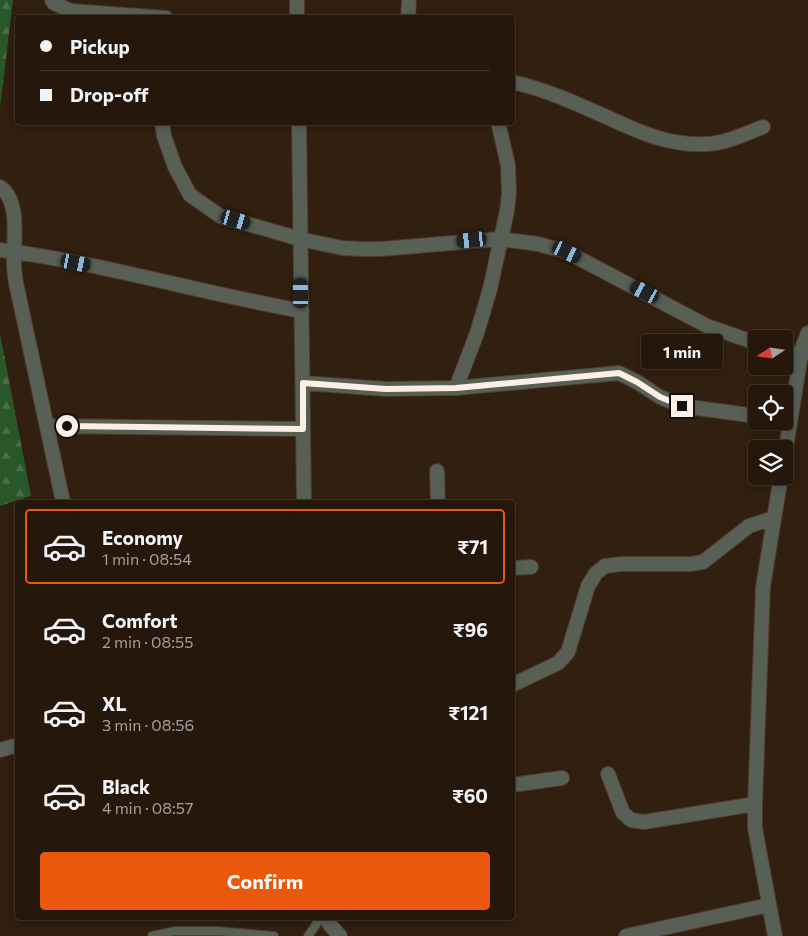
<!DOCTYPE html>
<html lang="en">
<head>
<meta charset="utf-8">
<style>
  :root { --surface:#25170b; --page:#2d2014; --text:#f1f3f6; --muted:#a39f9d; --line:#42362c; --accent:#ea580c }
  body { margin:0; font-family:Commissioner,sans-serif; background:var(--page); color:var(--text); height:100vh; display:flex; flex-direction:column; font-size:19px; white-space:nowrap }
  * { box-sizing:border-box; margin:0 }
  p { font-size:16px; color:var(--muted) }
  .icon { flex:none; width:28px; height:28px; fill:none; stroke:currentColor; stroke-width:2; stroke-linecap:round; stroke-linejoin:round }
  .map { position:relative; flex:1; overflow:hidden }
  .details { position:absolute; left:15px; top:500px; width:500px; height:420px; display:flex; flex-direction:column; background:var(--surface); border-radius:5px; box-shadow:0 2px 8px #0003,0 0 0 1px var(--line) }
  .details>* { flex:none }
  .hud { position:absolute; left:15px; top:15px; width:500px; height:110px; border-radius:5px; box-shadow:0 2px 8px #0003,0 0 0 1px var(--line); display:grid; align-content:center; height:110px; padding:0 25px; background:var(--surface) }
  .needle { width:32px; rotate:257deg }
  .fabs { position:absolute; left:748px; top:330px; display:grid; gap:10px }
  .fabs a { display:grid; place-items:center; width:45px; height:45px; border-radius:5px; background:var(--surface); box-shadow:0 2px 8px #0003,0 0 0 1px var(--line); font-size:25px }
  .end { position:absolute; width:22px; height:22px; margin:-11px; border:6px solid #fcf0e6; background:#111; box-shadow:0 0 0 2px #111 }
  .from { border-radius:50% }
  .bubble { position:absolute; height:35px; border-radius:5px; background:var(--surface); box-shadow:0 2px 8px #0003,0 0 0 1px var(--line); font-size:16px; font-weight:700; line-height:35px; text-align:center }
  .car { position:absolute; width:15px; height:30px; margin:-15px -8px; border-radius:6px; box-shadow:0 0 4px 1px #0007; background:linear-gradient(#222 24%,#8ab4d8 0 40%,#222 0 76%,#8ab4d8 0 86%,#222 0) }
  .hud b { display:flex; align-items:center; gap:18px; height:48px; font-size:19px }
  .hud b+b { border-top:1px solid var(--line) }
  .hud i { width:12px; height:12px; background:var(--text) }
  ul { padding:9px 0 0; list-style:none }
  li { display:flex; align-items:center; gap:15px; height:75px; margin:0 10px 8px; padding:0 15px; border:2px solid transparent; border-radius:5px }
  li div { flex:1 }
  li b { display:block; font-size:19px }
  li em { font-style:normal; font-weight:700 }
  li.on { border-color:var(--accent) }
  li>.icon { width:45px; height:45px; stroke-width:1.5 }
  .action { display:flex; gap:10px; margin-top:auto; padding:10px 25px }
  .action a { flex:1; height:58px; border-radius:5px; background:var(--accent); color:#fff; font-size:20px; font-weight:700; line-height:58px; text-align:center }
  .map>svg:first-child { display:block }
</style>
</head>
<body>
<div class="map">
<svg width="808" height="936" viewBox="0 0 808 936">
  <defs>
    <pattern id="forest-firs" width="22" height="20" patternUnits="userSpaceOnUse" patternTransform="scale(1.25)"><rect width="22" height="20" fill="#2a5729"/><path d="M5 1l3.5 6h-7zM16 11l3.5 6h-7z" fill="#4a6f48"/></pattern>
  </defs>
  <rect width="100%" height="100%" fill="#311f0f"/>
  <path fill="url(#forest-firs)" d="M0,0H13L0,108Z
    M0,333L31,496L0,506Z"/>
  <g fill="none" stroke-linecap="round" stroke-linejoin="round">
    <g stroke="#4d3c2d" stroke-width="10">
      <path id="service" d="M152,936L175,931H218L274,936
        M308,936L320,919"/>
    </g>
    <g stroke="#4d3c2d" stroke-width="16">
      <path id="minor" d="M52,0L54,3L71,11L166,18
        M297,0V18
        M408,18L409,0
        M512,82C544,89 573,102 602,115C636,130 666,146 705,144C725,144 744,134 763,127
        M162,122L164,136L175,167L190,195L220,216L300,239L342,248L361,249H381L500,239L538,244L567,252L707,326L756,343
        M299,122L304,502
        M0,187C21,201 13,242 14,263C14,270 15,277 16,283L63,502
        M0,250C102,263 201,293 302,311
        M784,351L801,357
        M303,383L386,389L456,388L619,373L637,382L660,397L682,406L756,416
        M456,388L477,333L490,289L507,211L509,194L508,165L498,122
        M47,426L303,429
        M784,460L802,348L808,333
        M437,471L438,502
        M512,568L531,567
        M512,685L558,663L568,652L588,586L596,573L605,566L621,564H691L703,562L749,526L774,518
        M0,750L18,745
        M608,774L623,813L631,820L644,822L755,804
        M512,785L562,778
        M326,918L330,925L340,936
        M626,936L769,905
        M775,936L755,828V804L763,587L781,476"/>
    </g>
    <use href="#service" stroke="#585f55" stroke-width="8"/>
    <use href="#minor" stroke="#585f55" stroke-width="14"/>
  </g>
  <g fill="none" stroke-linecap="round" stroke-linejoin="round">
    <path stroke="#fcf0e6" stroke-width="6" d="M67,426L303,429V383L386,389L456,388L619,373L637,382L660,397L682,406"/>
  </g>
</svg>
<div class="fabs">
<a><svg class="needle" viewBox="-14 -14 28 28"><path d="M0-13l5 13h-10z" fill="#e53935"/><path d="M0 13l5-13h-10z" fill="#a39f9d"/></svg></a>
<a><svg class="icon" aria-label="locate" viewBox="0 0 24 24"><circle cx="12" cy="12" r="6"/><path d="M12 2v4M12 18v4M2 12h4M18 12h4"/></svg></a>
<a><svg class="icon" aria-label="layers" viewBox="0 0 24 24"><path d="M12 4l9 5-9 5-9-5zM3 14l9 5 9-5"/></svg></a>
</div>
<i class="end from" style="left:67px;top:426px"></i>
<i class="end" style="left:682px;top:406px"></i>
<div class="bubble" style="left:641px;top:334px;width:82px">1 min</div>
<i class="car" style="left:236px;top:220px;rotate:106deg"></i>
<i class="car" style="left:472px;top:240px;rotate:264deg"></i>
<i class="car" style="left:567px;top:252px;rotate:116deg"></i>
<i class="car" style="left:76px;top:263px;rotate:101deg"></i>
<i class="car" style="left:645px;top:292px;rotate:298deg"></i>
<i class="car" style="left:301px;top:293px;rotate:359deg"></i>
<div class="hud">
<b><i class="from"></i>Pickup</b>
<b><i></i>Drop-off</b>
</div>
<section class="details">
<ul>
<li class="on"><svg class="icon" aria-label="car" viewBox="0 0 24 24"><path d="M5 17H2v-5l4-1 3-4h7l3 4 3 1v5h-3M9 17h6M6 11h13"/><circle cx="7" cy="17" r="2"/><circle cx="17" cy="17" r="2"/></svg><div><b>Economy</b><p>1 min · 08:54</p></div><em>₹71</em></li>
<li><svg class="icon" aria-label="car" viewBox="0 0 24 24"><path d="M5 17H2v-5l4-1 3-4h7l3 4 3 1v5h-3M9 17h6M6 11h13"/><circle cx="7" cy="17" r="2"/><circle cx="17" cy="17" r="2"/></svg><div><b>Comfort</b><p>2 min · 08:55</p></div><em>₹96</em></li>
<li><svg class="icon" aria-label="car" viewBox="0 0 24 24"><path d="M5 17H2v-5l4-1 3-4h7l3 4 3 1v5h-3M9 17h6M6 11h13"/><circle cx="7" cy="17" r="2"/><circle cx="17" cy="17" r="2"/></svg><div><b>XL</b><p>3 min · 08:56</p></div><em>₹121</em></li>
<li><svg class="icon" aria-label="car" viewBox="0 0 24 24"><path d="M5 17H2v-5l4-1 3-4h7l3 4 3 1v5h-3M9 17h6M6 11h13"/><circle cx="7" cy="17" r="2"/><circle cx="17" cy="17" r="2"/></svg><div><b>Black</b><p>4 min · 08:57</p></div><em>₹60</em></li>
</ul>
<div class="action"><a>Confirm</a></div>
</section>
</div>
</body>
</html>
